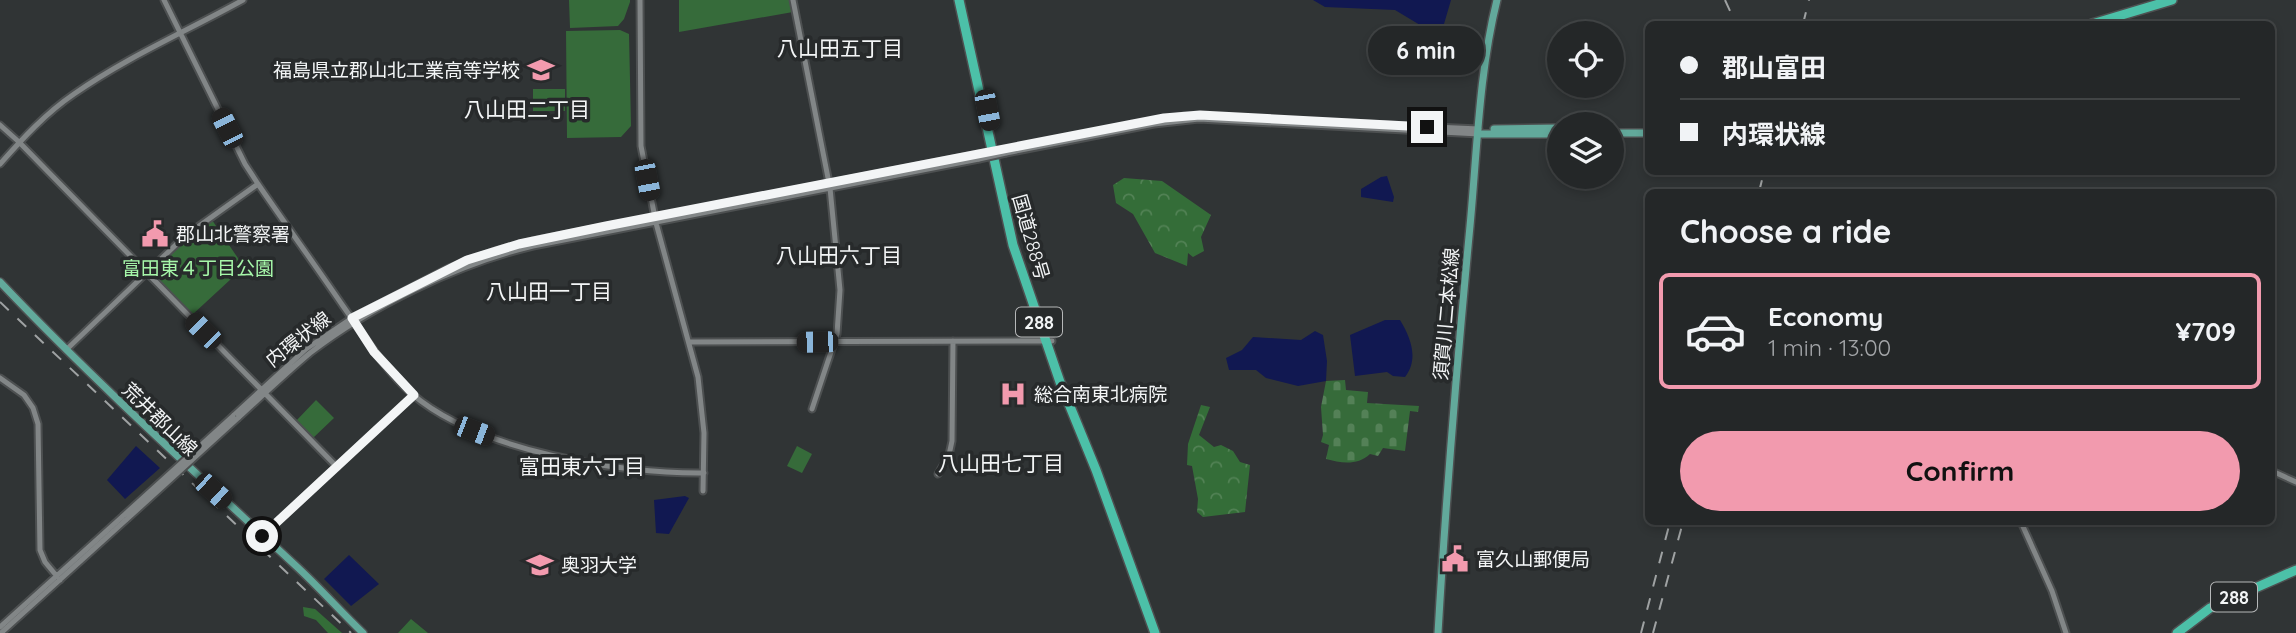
<!DOCTYPE html>
<html lang="en">
<head>
<meta charset="utf-8">
<style>
  :root { --surface:#242728; --page:#303334; --text:#f1f3f6; --muted:#a3a5a8; --line:#414445; --accent:#f29aae }
  body { margin:0; font-family:Quicksand,"Noto Sans JP",sans-serif; background:var(--page); color:var(--text); height:100vh; display:flex; flex-direction:column; font-size:26px; white-space:nowrap }
  * { box-sizing:border-box; margin:0 }
  p { font-size:23px; color:var(--muted) }
  .icon { flex:none; width:38px; height:38px; fill:none; stroke:currentColor; stroke-width:2; stroke-linecap:round; stroke-linejoin:round }
  .map { position:relative; flex:1; overflow:hidden }
  .panel { position:absolute; left:1645px; top:189px; width:630px; height:336px; display:flex; flex-direction:column; background:var(--surface); border-radius:10px; box-shadow:0 4px 10px #0003,0 0 0 2px var(--line) }
  .panel>* { flex:none }
  .top-card { position:absolute; left:1645px; top:21px; width:630px; height:154px; border-radius:10px; box-shadow:0 4px 10px #0003,0 0 0 2px var(--line); display:grid; align-content:center; height:154px; padding:0 35px; background:var(--surface) }
  .tools { position:absolute; left:1547px; top:21px; display:grid; gap:14px }
  .tools a { display:grid; place-items:center; width:77px; height:77px; border-radius:50%; background:var(--surface); box-shadow:0 4px 10px #0003,0 0 0 2px var(--line); font-size:35px }
  .end { position:absolute; width:32px; height:32px; margin:-16px; border:9px solid #f3f5f6; background:#111; box-shadow:0 0 0 4px #111 }
  .from { border-radius:50% }
  .bubble { position:absolute; height:49px; border-radius:24px; background:var(--surface); box-shadow:0 4px 10px #0003,0 0 0 2px var(--line); font-size:23px; font-weight:700; line-height:49px; text-align:center }
  .car { position:absolute; width:21px; height:42px; margin:-21px -10px; border-radius:9px; box-shadow:0 0 5px 2px #0007; background:linear-gradient(#222 24%,#8ab4d8 0 40%,#222 0 76%,#8ab4d8 0 86%,#222 0) }
  .top-card b { display:flex; align-items:center; gap:24px; height:66px; font-size:26px }
  .top-card b+b { border-top:2px solid var(--line) }
  .top-card i { width:18px; height:18px; background:var(--text) }
  ul { padding:0; list-style:none }
  li { display:flex; align-items:center; gap:21px; height:116px; margin:0 14px 10px; padding:0 21px; border:4px solid transparent; border-radius:10px }
  li div { flex:1 }
  li b { display:block; font-size:26px }
  li em { font-style:normal; font-weight:700 }
  li.active { border-color:var(--accent) }
  li>.icon { width:63px; height:63px; stroke-width:1.5 }
  h2 { padding:0 35px; font-size:32px; line-height:84px }
  .button { display:flex; gap:14px; margin-top:auto; padding:14px 35px }
  .button a { flex:1; height:80px; border-radius:42px; background:var(--accent); color:#111; font-size:28px; font-weight:700; line-height:80px; text-align:center }
  .map>svg:first-child { display:block }
</style>
</head>
<body>
<div class="map">
<svg width="2296" height="633" viewBox="0 0 2296 633">
  <defs>
    <pattern id="forest-crowns" width="20" height="18" patternUnits="userSpaceOnUse" patternTransform="scale(1.75)"><rect width="20" height="18" fill="#346d38"/><path d="M2 6a3 3 0 1 1 6 0M12 15a3 3 0 1 1 6 0" fill="none" stroke="#528255"/></pattern>
    <pattern id="cemetery-stones" width="16" height="16" patternUnits="userSpaceOnUse" patternTransform="scale(1.75)"><rect width="16" height="16" fill="#366b3a"/><path d="M2 7V4a2 2 0 0 1 4 0v3zM10 15v-3a2 2 0 0 1 4 0v3z" fill="#548157"/></pattern>
  </defs>
  <rect width="100%" height="100%" fill="#303435"/>
  <path fill="url(#forest-crowns)" d="M1124,178L1162,181L1211,215L1201,237L1204,251L1193,257L1188,253L1187,266L1155,253L1133,214L1116,203L1113,185Z
    M1201,405L1210,407L1199,435L1214,447L1221,445L1233,451L1240,462L1250,465L1245,512L1203,517L1197,512L1198,499L1192,466L1187,465L1188,444Z
    M303,607L315,609L342,633H328L316,620L304,616Z"/>
  <path fill="url(#cemetery-stones)" d="M1345,380L1346,390L1368,392L1367,403L1419,406L1418,412L1410,411L1405,451L1383,448L1378,456L1370,454C1357,466 1341,463 1326,459L1329,445L1321,442L1323,435L1321,407L1326,381Z"/>
  <path fill="#366b3a" d="M569,0H630V2L624,19L618,26L570,28Z
    M679,0H790L793,12L679,32Z
    M620,30L629,34L631,126L621,137L567,138L566,31Z
    M533,89H565V111H533Z
    M212,220L244,267L192,315L151,273L165,257Z
    M316,400L334,418L313,438L296,421Z
    M797,446L812,454L802,473L787,466Z
    M411,619L428,633H398Z"/>
  <path fill="#111851" d="M1313,0H1451L1444,24L1420,25L1395,10L1325,7Z
    M1387,176L1394,197L1393,202L1361,197V189L1381,177Z
    M1385,320H1400C1411,338 1419,359 1405,377L1393,376L1387,372L1355,376L1350,335Z
    M1315,331L1323,335L1327,361L1326,381L1298,386L1266,378L1256,370H1229L1226,358L1242,350L1253,337L1301,340Z
    M136,446L160,468L125,499L107,480Z
    M685,496L689,498L669,534L656,533L654,500Z
    M349,555L379,584L351,606L324,579Z"/>
  <g fill="none" stroke-linecap="round" stroke-linejoin="round">
    <g stroke="#4d5051" stroke-width="9">
      <path id="minor" d="M164,0L245,164L258,184C286,225 315,265 343,306C365,337 384,369 412,394C479,451 619,474 704,473
        M640,0L641,146L656,223L698,377L704,433L703,491
        M793,0L830,188L840,290L837,334L812,409
        M0,125L19,142L337,467
        M1003,150L1184,116L1479,129
        M1006,153L1154,124L1199,119L1479,134
        M0,164C23,138 46,113 74,94C127,57 187,31 243,0
        M689,342L1052,341
        M66,350L185,236L258,184
        M0,378L24,395L33,408L38,424L40,550L45,562L60,580
        M233,416L306,349L352,318L449,268L498,250L532,241L979,154
        M238,418C262,396 285,374 310,353C371,306 458,264 533,246L979,159
        M2272,471L2296,482
        M938,474L949,455L952,441L953,341
        M2021,522L2052,591L2066,633
        M262,536L414,395
        M0,627L123,516
        M1,633L127,519"/>
    </g>
    <g stroke="#4d5051" stroke-width="10">
      <path id="major" d="M1494,129L1559,128
        M1612,133H1648
        M1479,134H1559
        M0,282C94,381 195,472 295,565C319,587 340,611 363,633
        M1438,633C1446,497 1457,362 1470,226C1477,152 1479,72 1497,0"/>
    </g>
    <g stroke="#4d5051" stroke-width="12">
      <path id="highway" d="M959,0L1013,245L1060,382L1096,470L1155,633
        M2092,24L2172,0
        M2177,633L2210,608L2296,570"/>
    </g>
    <use href="#minor" stroke="#828687" stroke-width="5"/>
    <use href="#major" stroke="#62a99b" stroke-width="7"/>
    <use href="#highway" stroke="#4cc0a8" stroke-width="9"/>
    <path stroke="#9fa2a3" stroke-width="2" stroke-dasharray="12 12" stroke-linecap="butt" d="M1725,0L1736,24
      M1803,24L1809,0
      M1759,192L1764,172
      M0,302L351,633
      M1641,633L1670,522
      M1653,633L1683,522"/>
    <g stroke="#4d5051" stroke-width="9" stroke-linecap="butt">
      <path id="minor-bridge" d="M979,154L1003,150
        M979,159L1006,153
        M123,516L233,416
        M127,519L238,418"/>
    </g>
    <use href="#minor-bridge" stroke="#828687" stroke-width="5"/>
  </g>
  <g fill="none" stroke-linecap="round" stroke-linejoin="round">
    <path stroke="#f3f5f6" stroke-width="9" d="M262,536L414,395L374,352L352,318L467,260L519,244L606,226L1164,118L1200,115L1427,127"/>
  </g>
  <defs>
    <g id="school-bare" transform="scale(2.1)"><path d="M0-5L7-2L0 1L-7-2ZM-4 1L0 2.5L4 1V4Q0 6-4 4Z" fill="#f29aae" stroke="#272a2b" stroke-width="2.5" paint-order="stroke"/></g>
    <g id="civic-bare" transform="scale(2.1)"><path d="M-.6-6.5H3V-4.5H.6V-3L4-1V1h2V6H-6V1h2V-1L-.6-3ZM-1.2 2.5V6h2.4V2.5Z" fill="#f29aae" stroke="#272a2b" stroke-width="2.5" paint-order="stroke"/></g>
    <g id="hospital-bare" transform="scale(2.1)"><path d="M-5-5h3v3.5h4V-5h3V5h-3V1.5h-4V5h-3Z" fill="#f29aae" stroke="#272a2b" stroke-width="2.5" paint-order="stroke"/></g>
    <g id="university-bare" transform="scale(2.1)"><path d="M0-5L7-2L0 1L-7-2ZM-4 1L0 2.5L4 1V4Q0 6-4 4Z" fill="#f29aae" stroke="#272a2b" stroke-width="2.5" paint-order="stroke"/></g>
  </defs>
  <g fill-rule="evenodd">
    <use href="#school-bare" x="541" y="70"/>
    <use href="#civic-bare" x="155" y="234"/>
    <use href="#hospital-bare" x="1013" y="394"/>
    <use href="#civic-bare" x="1455" y="559"/>
    <use href="#university-bare" x="540" y="565"/>
  </g>
  <g text-anchor="middle" dominant-baseline="central" stroke-width="7" stroke-linejoin="round" paint-order="stroke">
    <g fill="#272a2b" stroke="#b6b8b9" stroke-width="2">
      <rect x="1016" y="307.5" width="46" height="29" rx="5"/>
      <rect x="2211" y="582.5" width="46" height="29" rx="5"/>
    </g>
    <g font-size="18" font-weight="bold" fill="#f3f5f6">
      <text x="1039" y="322">288</text>
      <text x="2234" y="597">288</text>
    </g>
    <g font-size="19" fill="#f3f5f6" stroke="#272a2b" text-anchor="start">
      <text x="520" y="70" text-anchor="end">福島県立郡山北工業高等学校</text>
      <text x="176" y="234">郡山北警察署</text>
      <text x="1034" y="394">総合南東北病院</text>
      <text x="1476" y="559">富久山郵便局</text>
      <text x="561" y="565">奥羽大学</text>
    </g>
    <g font-size="19" fill="#f3f5f6" stroke="#272a2b">
      <text transform="translate(1031 237) rotate(74)">国道288号</text>
      <text transform="translate(1446 314) rotate(-85)">須賀川二本松線</text>
      <text transform="translate(298 339) rotate(-38)">内環状線</text>
      <text transform="translate(160 419) rotate(44)">荒井郡山線</text>
    </g>
    <g font-size="19" fill="#a6f7a9" stroke="#272a2b">
      <text x="198" y="268">富田東４丁目公園</text>
    </g>
    <g font-size="21" fill="#f3f5f6" stroke="#272a2b">
      <text x="840" y="48">八山田五丁目</text>
      <text x="527" y="109">八山田二丁目</text>
      <text x="839" y="255">八山田六丁目</text>
      <text x="549" y="291">八山田一丁目</text>
      <text x="1001" y="463">八山田七丁目</text>
      <text x="582" y="466">富田東六丁目</text>
    </g>
  </g>
</svg>
<div class="tools">
<a><svg class="icon" aria-label="locate" viewBox="0 0 24 24"><circle cx="12" cy="12" r="6"/><path d="M12 2v4M12 18v4M2 12h4M18 12h4"/></svg></a>
<a><svg class="icon" aria-label="layers" viewBox="0 0 24 24"><path d="M12 4l9 5-9 5-9-5zM3 14l9 5 9-5"/></svg></a>
</div>
<i class="end from" style="left:262px;top:536px"></i>
<i class="end" style="left:1427px;top:127px"></i>
<div class="bubble" style="left:1368px;top:26px;width:116px">6 min</div>
<i class="car" style="left:987px;top:110px;rotate:169deg"></i>
<i class="car" style="left:227px;top:128px;rotate:333deg"></i>
<i class="car" style="left:647px;top:180px;rotate:169deg"></i>
<i class="car" style="left:203px;top:331px;rotate:315deg"></i>
<i class="car" style="left:817px;top:342px;rotate:269deg"></i>
<i class="car" style="left:474px;top:431px;rotate:111deg"></i>
<i class="car" style="left:213px;top:491px;rotate:132deg"></i>
<div class="top-card">
<b><i class="from"></i>郡山富田</b>
<b><i></i>内環状線</b>
</div>
<section class="panel">
<h2>Choose a ride</h2>
<ul>
<li class="active"><svg class="icon" aria-label="car" viewBox="0 0 24 24"><path d="M5 17H2v-5l4-1 3-4h7l3 4 3 1v5h-3M9 17h6M6 11h13"/><circle cx="7" cy="17" r="2"/><circle cx="17" cy="17" r="2"/></svg><div><b>Economy</b><p>1 min · 13:00</p></div><em>¥709</em></li>
</ul>
<div class="button"><a>Confirm</a></div>
</section>
</div>
</body>
</html>
